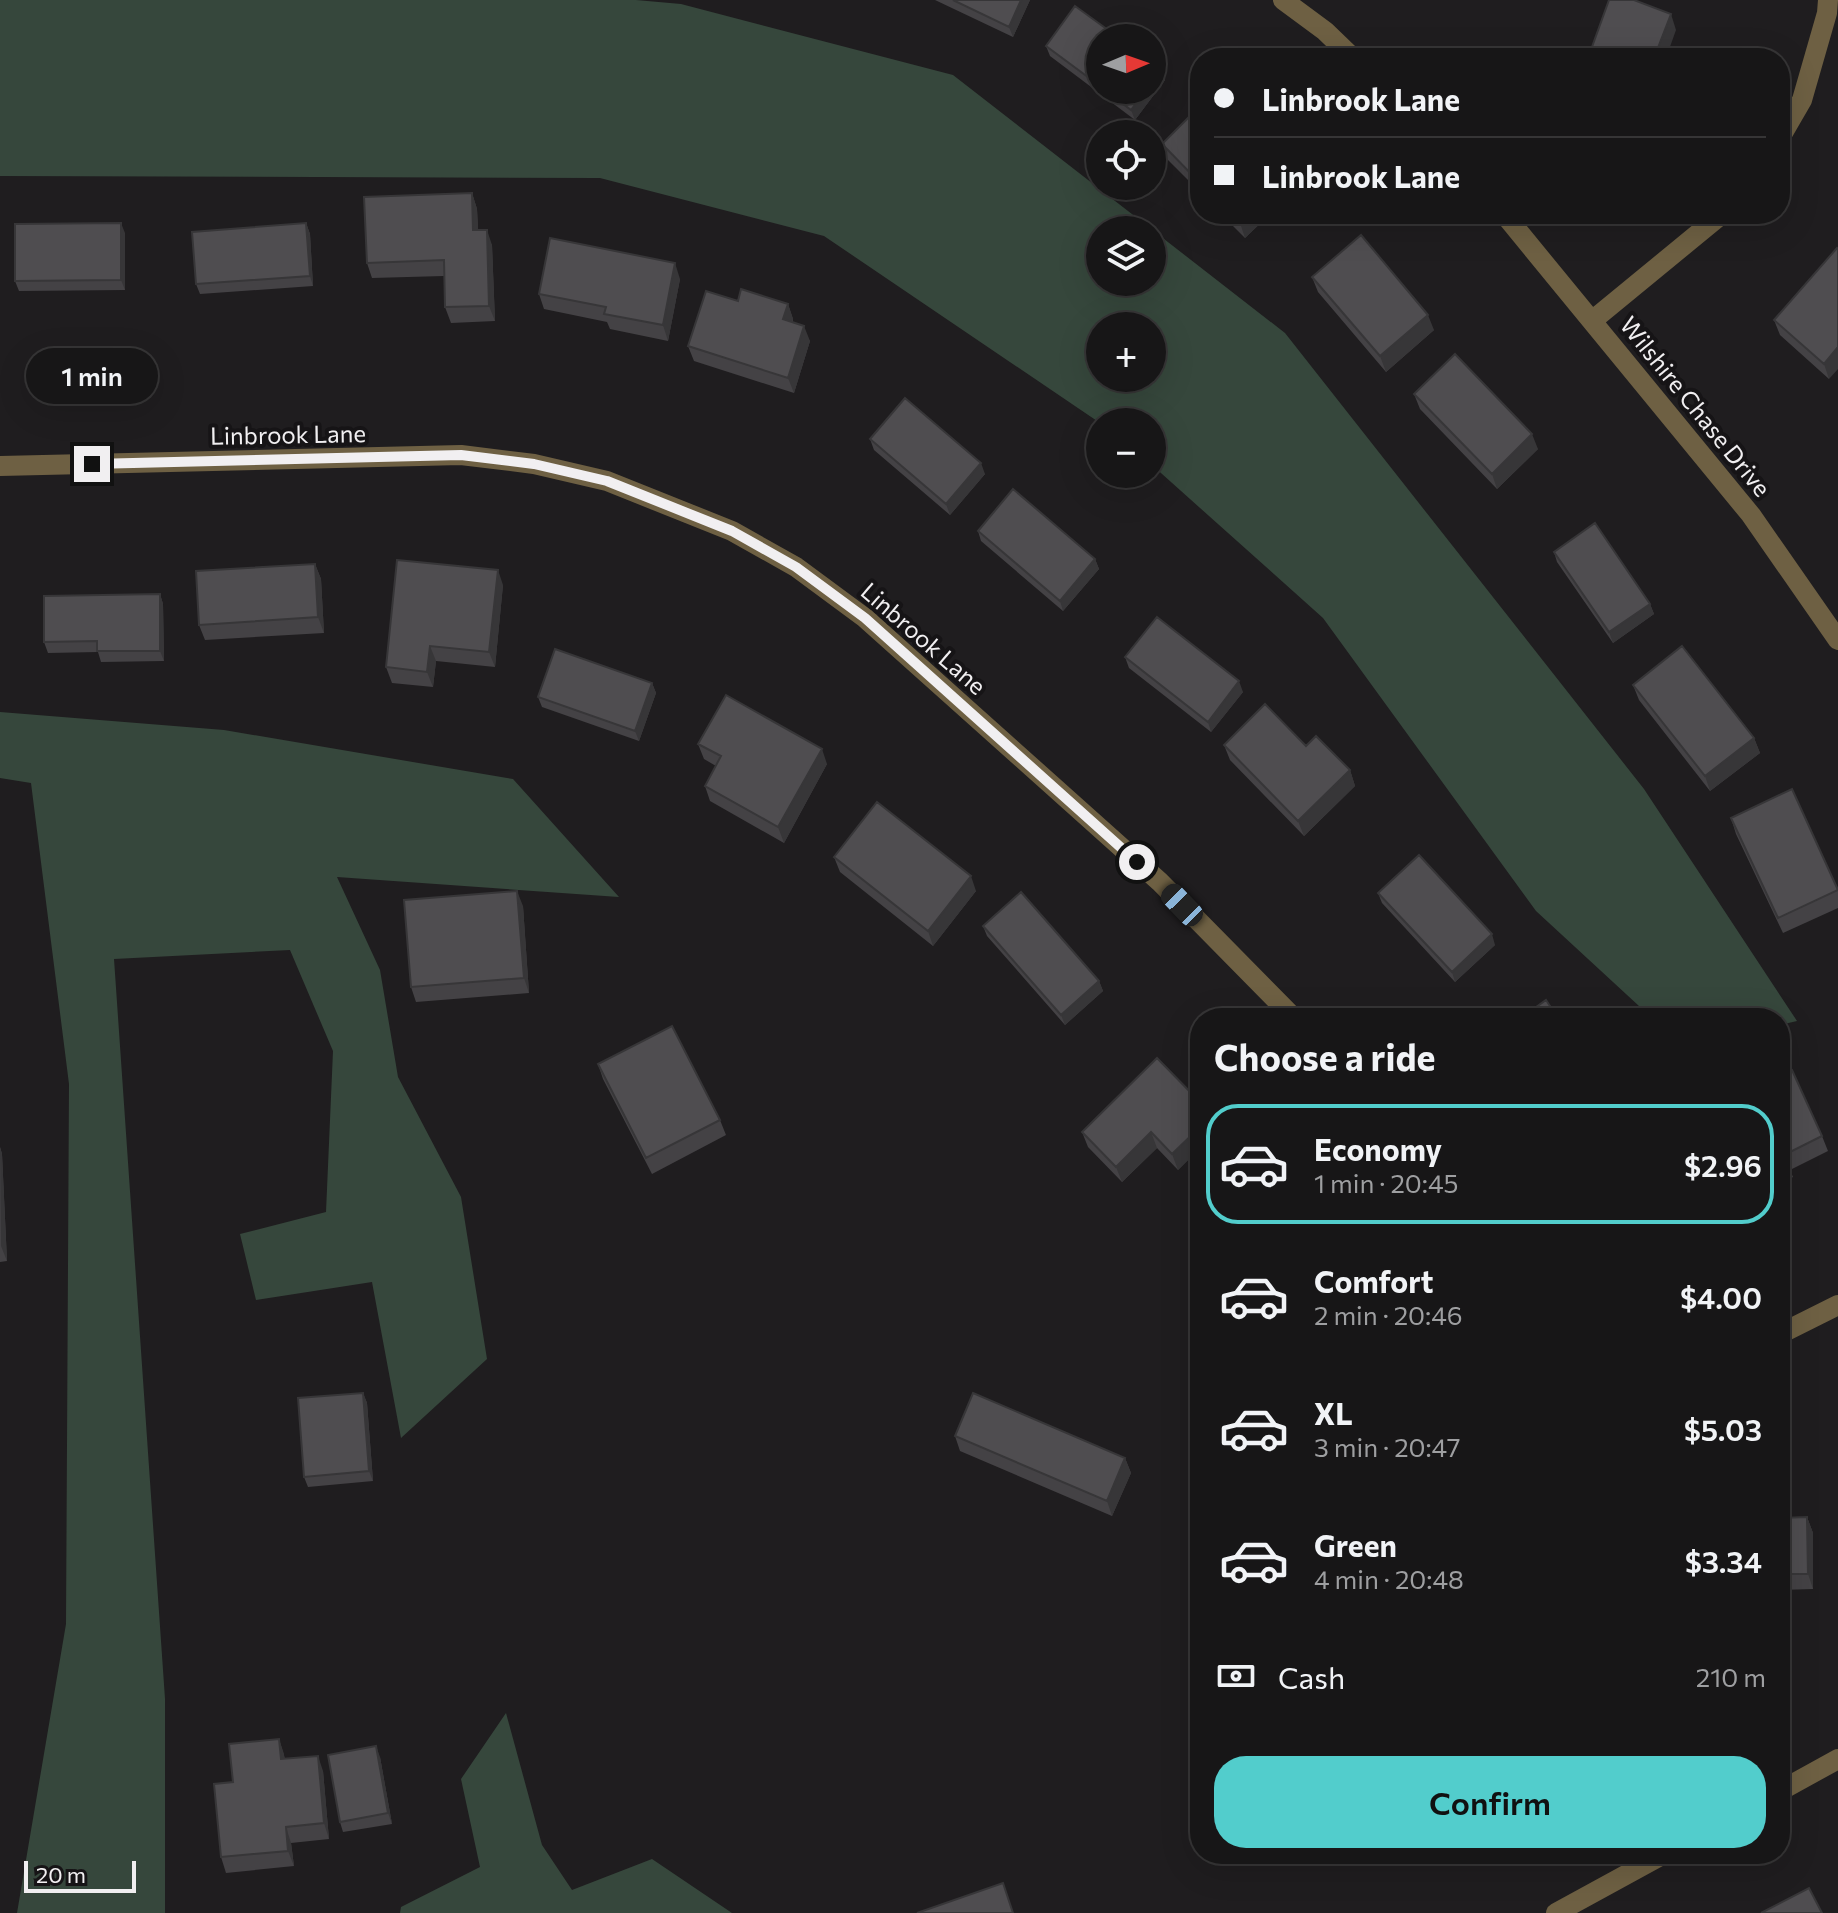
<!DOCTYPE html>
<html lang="en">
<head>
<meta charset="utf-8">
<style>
  :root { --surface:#171617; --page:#201f20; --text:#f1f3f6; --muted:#9e9fa1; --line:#363536; --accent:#52cdcc }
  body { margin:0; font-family:Commissioner,sans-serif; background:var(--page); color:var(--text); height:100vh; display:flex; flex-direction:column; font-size:30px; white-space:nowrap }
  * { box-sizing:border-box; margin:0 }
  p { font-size:26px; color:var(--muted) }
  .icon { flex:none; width:44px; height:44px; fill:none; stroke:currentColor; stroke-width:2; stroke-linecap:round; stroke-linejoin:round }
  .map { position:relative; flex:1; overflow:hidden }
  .sheet { position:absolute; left:1190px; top:1008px; width:600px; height:856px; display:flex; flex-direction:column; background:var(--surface); border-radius:32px; box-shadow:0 8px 32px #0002,0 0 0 2px var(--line) }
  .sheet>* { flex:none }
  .top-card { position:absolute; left:1190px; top:48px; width:600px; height:176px; border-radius:32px; box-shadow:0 8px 32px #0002,0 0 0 2px var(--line); display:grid; align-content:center; height:176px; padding:0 24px; background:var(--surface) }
  .needle { width:52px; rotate:88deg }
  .tools { position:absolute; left:1086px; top:24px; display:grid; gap:16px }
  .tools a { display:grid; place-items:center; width:80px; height:80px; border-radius:50%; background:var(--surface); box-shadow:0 8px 32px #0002,0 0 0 2px var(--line); font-size:40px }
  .scale { position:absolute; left:24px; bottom:20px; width:112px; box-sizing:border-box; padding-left:8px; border:4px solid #f1eff1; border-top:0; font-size:22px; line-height:28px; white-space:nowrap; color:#f1eff1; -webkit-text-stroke:6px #161416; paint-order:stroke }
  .end { position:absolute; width:36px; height:36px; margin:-18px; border:10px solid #f1eff1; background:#111; box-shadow:0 0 0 4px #111 }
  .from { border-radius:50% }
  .bubble { position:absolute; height:56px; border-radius:28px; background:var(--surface); box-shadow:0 8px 32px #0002,0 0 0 2px var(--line); font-size:26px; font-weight:600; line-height:56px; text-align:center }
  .car { position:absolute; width:24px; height:48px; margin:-24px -12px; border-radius:10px; box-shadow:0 0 6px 2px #0007; background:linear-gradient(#222 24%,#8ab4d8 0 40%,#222 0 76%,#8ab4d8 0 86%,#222 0) }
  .top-card b { display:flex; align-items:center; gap:28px; height:76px; font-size:30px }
  .top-card b+b { border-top:2px solid var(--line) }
  .top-card i { width:20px; height:20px; background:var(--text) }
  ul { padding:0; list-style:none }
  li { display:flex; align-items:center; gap:24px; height:120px; margin:0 16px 12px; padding:0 8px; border:4px solid transparent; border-radius:32px }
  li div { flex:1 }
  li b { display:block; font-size:30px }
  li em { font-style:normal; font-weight:600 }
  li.selected { border-color:var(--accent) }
  li>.icon { width:72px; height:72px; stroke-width:1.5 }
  h2 { padding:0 24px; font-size:36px; line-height:96px }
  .pay { display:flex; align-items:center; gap:20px; height:88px; padding:0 24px; font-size:30px }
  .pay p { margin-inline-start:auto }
  .button { display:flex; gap:16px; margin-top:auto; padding:16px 24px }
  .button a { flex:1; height:92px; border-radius:32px; background:var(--accent); color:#111; font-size:32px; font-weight:600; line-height:92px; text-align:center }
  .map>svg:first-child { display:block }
</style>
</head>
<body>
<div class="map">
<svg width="1838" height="1913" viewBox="0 0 1838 1913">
  <rect width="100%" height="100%" fill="#1f1d1f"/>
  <path fill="#36473c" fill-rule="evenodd" d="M0,0H636L681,4L953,75L1285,333L1644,789L1797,1021L1780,1025V1018H1652L1536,911L1323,618L1152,465V422L1100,423L824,236L600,178L0,176ZM1100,230H1152V282H1100ZM1100,326H1152V378H1100Z
    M0,712L224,730L513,779L619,897L337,877L380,970L398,1077L461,1197L487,1359L401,1438L372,1282L256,1300L240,1234L326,1212L333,1051L290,950L114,959L165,1699V1913H17L66,1624L69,1084L31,783L0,778Z
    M506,1713L542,1845L572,1890L652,1859L732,1913H400L401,1907L480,1867L461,1779Z"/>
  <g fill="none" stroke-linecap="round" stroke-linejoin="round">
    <path stroke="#6e6043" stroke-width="20" d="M1283,0L1325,31L1353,58
      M1780,138L1802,100L1827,13L1828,0
      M1504,214L1751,515L1838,640
      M1593,320L1722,214
      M0,466L461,455L534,464L607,481L732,531L796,567L865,618L1160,882L1294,1018
      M1780,1334L1838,1305
      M1780,1791L1838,1759
      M1556,1913L1664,1854"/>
  </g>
  <path fill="#444245" d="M935,0H1030L1013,37Z
    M1100,38V90H1152L1161,70L1165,80L1135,120L1050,56L1046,46Z
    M1200,106V192L1167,159L1162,144Z
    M472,193L477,209L478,230L492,245L495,321L451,323L445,307L444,276L372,278L367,263Z
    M1221,214H1270L1245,238Z
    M306,223L310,234L313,286L200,294L196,284Z
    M125,233V290L19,291L15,281Z
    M1837,248L1829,379L1780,335L1774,320Z
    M1312,277L1434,330L1386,372L1318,292Z
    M680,279L668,341L610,329L607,322L544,309L539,294Z
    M738,301L788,304L793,319V322L810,341L794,393L694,361L688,346Z
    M1414,394L1538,449L1497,489L1420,409Z
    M870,439L985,474L950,515L874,450Z
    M978,531L1095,559L1099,569L1063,611L981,541Z
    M1554,552L1650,604L1654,614L1613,643L1557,562Z
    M315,564L321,579L324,633L205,640L199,625Z
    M503,585L495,667L436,661L433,687L392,683L386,667Z
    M160,594L163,604L164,661L101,662L98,652L48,653L44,642Z
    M1125,657L1243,692L1211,732L1129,668Z
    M652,683L656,693L639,741L542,707L538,697Z
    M1633,685L1754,738L1760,753L1710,791L1639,700Z
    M698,744L827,764L784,843L710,801L705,786L716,766L704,759Z
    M1224,745L1306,746L1350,770L1355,786L1304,836L1230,760Z
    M1731,818L1838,889V908L1783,933L1736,834Z
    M834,857L976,891L933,946L840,872Z
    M1378,893L1495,945L1455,982L1382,903Z
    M523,906L529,993L416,1002L411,987Z
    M983,926L1099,981L1103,991L1065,1025L987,936Z
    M598,1064L720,1120L726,1135L652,1174L603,1079Z
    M1780,1076L1822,1136L1828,1151L1790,1170L1793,1177L1780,1184Z
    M1200,1102V1148L1178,1170L1157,1148L1122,1182L1088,1147L1082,1132Z
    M0,1147L2,1154L7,1261L0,1262Z
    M363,1393L367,1403L373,1481L308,1487L304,1477Z
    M955,1436L1125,1458L1131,1473L1112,1516L960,1451Z
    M1807,1517L1813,1533V1589L1780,1590V1518Z
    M279,1739L285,1759L323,1771L329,1839L291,1843L294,1866L226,1873L221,1857Z
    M380,1757L392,1824L343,1832L340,1822Z"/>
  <path fill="#373638" d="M1021,0H1030L1013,37L1009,27Z
    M1671,14L1676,30L1666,58H1654Z
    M1161,70L1165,80L1135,120L1131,110L1146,90H1152V82Z
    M472,193L477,209L479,246L473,230Z
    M1249,214H1270L1245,238L1240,223Z
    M121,223L125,233V290L121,280Z
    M306,223L310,234L313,286L310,276Z
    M487,230L492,245L495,321L489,306Z
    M675,263L680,279L668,341L663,325Z
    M788,304L793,319L789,334L783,319Z
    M1428,315L1434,330L1386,372L1380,356Z
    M804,326L810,341L794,393L788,378Z
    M1838,347V369L1829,379L1824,364Z
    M1532,434L1538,449L1497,489L1492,474Z
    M981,463L985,474L950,515L946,504Z
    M1095,559L1099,569L1063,611L1060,601Z
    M315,564L321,579L324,633L318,617Z
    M498,570L503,585L495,667L489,652Z
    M160,594L163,604L164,661L160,651Z
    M1650,604L1654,614L1613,643L1609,632Z
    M430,646L436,661L433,687L427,672Z
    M1239,681L1243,692L1211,732L1208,722Z
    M652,683L656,693L639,741L635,731Z
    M1754,738L1760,753L1710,791L1705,776Z
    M822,749L827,764L784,843L778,827Z
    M1350,770L1355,786L1304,836L1298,821Z
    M971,876L976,891L933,946L928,931Z
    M517,891L523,906L529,993L524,978Z
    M1492,934L1495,945L1455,982L1452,972Z
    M1099,981L1103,991L1065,1025L1061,1015Z
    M1200,1127V1148L1178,1170L1172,1154Z
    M1151,1132L1157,1148L1122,1182L1116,1167Z
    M0,1147L2,1154L7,1261L1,1246Z
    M363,1393L367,1403L373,1481L369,1471Z
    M1125,1458L1131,1473L1112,1516L1107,1501Z
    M1807,1517L1813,1533V1589L1808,1574Z
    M279,1739L284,1754L286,1774L281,1759Z
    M376,1746L380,1757L392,1824L388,1813Z
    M318,1756L323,1771L329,1839L324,1823Z
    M286,1827L291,1843L294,1866L288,1851Z"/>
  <path fill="#4f4d50" stroke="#373638" stroke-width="2" d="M953,0H1021L1009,27Z
    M1609,0H1634L1671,14L1654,58H1588Z
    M1075,6L1119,38H1100V86L1046,46Z
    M1152,63L1161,70L1152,82Z
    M1105,90H1146L1131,110Z
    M1200,106V183L1162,144Z
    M472,193L473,230H487L489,306L445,307L444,260L367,263L364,197Z
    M1231,214H1249L1240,223Z
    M121,223V280L15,281V224Z
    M306,223L310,276L196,284L192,232Z
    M1361,235L1428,315L1380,356L1312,277Z
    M550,238L675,263L663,325L604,314L606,307L539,294Z
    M1837,248L1838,249V347L1824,364L1774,320Z
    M741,289L788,304L783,319L804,326L788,378L688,346L706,291L738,301Z
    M1455,354L1532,434L1492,474L1414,394Z
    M905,398L981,463L946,504L870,439Z
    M1013,489L1095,559L1060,601L978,531Z
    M1595,523L1650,604L1609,632L1554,552Z
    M397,560L498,570L489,652L430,646L427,672L386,667Z
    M315,564L318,617L199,625L196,571Z
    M160,594V651H97V641L44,642V596Z
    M1157,617L1239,681L1208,722L1125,657Z
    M1682,646L1754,738L1705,776L1633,685Z
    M555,649L652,683L635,731L538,697Z
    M726,695L822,749L778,827L705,786L721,756L698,744Z
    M1265,704L1306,746L1316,736L1350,770L1298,821L1224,745Z
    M1792,789L1838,890L1778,918L1731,818Z
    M877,802L971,876L928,931L834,857Z
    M1419,855L1492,934L1452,972L1378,893Z
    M517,891L524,978L411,987L404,900Z
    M1021,892L1099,981L1061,1015L983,926Z
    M1546,1000L1558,1018H1521Z
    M672,1026L720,1120L646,1158L598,1064Z
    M1157,1058L1200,1102V1127L1172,1154L1151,1132L1116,1167L1082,1132Z
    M1792,1070L1822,1136L1784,1155L1787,1162L1780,1166V1076Z
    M363,1393L369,1471L304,1477L298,1398Z
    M973,1393L1125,1458L1107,1501L955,1436Z
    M1807,1517L1808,1574H1780V1518Z
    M279,1739L281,1759L318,1756L324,1823L286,1827L288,1851L221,1857L214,1784L233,1782L229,1744Z
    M376,1746L388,1813L340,1822L328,1755Z
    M1003,1883L1013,1913H917Z
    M1809,1888L1822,1913H1761Z"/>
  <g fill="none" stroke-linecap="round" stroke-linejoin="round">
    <path stroke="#f1eff1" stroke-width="10" d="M92,464L461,455L534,464L607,481L732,531L796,567L865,618L1137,862"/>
  </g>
  <g text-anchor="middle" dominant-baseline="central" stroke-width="8" stroke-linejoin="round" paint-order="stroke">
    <g font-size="24" fill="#f1eff1" stroke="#161416">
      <text transform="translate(1696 406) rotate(51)">Wilshire Chase Drive</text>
      <text transform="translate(288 434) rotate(-1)">Linbrook Lane</text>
      <text transform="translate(924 638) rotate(41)">Linbrook Lane</text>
    </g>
  </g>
</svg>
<div class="tools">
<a><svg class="needle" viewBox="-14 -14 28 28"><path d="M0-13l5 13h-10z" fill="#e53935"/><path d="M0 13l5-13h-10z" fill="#9e9fa1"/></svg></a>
<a><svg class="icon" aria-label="locate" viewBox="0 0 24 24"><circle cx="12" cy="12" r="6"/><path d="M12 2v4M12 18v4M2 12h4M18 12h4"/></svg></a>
<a><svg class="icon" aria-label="layers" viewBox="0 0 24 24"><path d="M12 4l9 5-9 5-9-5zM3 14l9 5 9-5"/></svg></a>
<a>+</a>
<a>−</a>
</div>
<div class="scale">20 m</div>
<i class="end from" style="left:1137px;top:862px"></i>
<i class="end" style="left:92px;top:464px"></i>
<div class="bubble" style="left:26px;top:348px;width:132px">1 min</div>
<i class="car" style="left:1182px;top:905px;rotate:316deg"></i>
<div class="top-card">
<b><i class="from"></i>Linbrook Lane</b>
<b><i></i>Linbrook Lane</b>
</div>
<section class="sheet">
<h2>Choose a ride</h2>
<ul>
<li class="selected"><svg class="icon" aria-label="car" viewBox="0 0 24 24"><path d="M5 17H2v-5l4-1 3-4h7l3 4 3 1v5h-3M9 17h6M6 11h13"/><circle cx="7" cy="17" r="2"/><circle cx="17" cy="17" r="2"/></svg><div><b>Economy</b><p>1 min · 20:45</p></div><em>$2.96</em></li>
<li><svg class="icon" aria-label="car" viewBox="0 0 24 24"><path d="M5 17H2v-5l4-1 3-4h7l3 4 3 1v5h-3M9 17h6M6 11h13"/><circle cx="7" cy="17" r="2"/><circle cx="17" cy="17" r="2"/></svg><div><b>Comfort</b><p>2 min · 20:46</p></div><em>$4.00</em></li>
<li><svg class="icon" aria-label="car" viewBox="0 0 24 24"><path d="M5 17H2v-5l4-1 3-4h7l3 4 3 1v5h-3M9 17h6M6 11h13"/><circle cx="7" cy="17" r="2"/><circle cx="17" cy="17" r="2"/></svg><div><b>XL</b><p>3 min · 20:47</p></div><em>$5.03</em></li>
<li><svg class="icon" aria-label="car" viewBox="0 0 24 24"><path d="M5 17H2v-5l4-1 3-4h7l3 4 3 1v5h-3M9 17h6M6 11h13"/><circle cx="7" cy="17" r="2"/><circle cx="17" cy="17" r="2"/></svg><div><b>Green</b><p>4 min · 20:48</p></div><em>$3.34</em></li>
</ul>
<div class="pay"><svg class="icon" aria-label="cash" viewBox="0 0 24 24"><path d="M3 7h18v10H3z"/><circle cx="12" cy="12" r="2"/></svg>Cash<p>210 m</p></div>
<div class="button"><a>Confirm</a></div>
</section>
</div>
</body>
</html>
